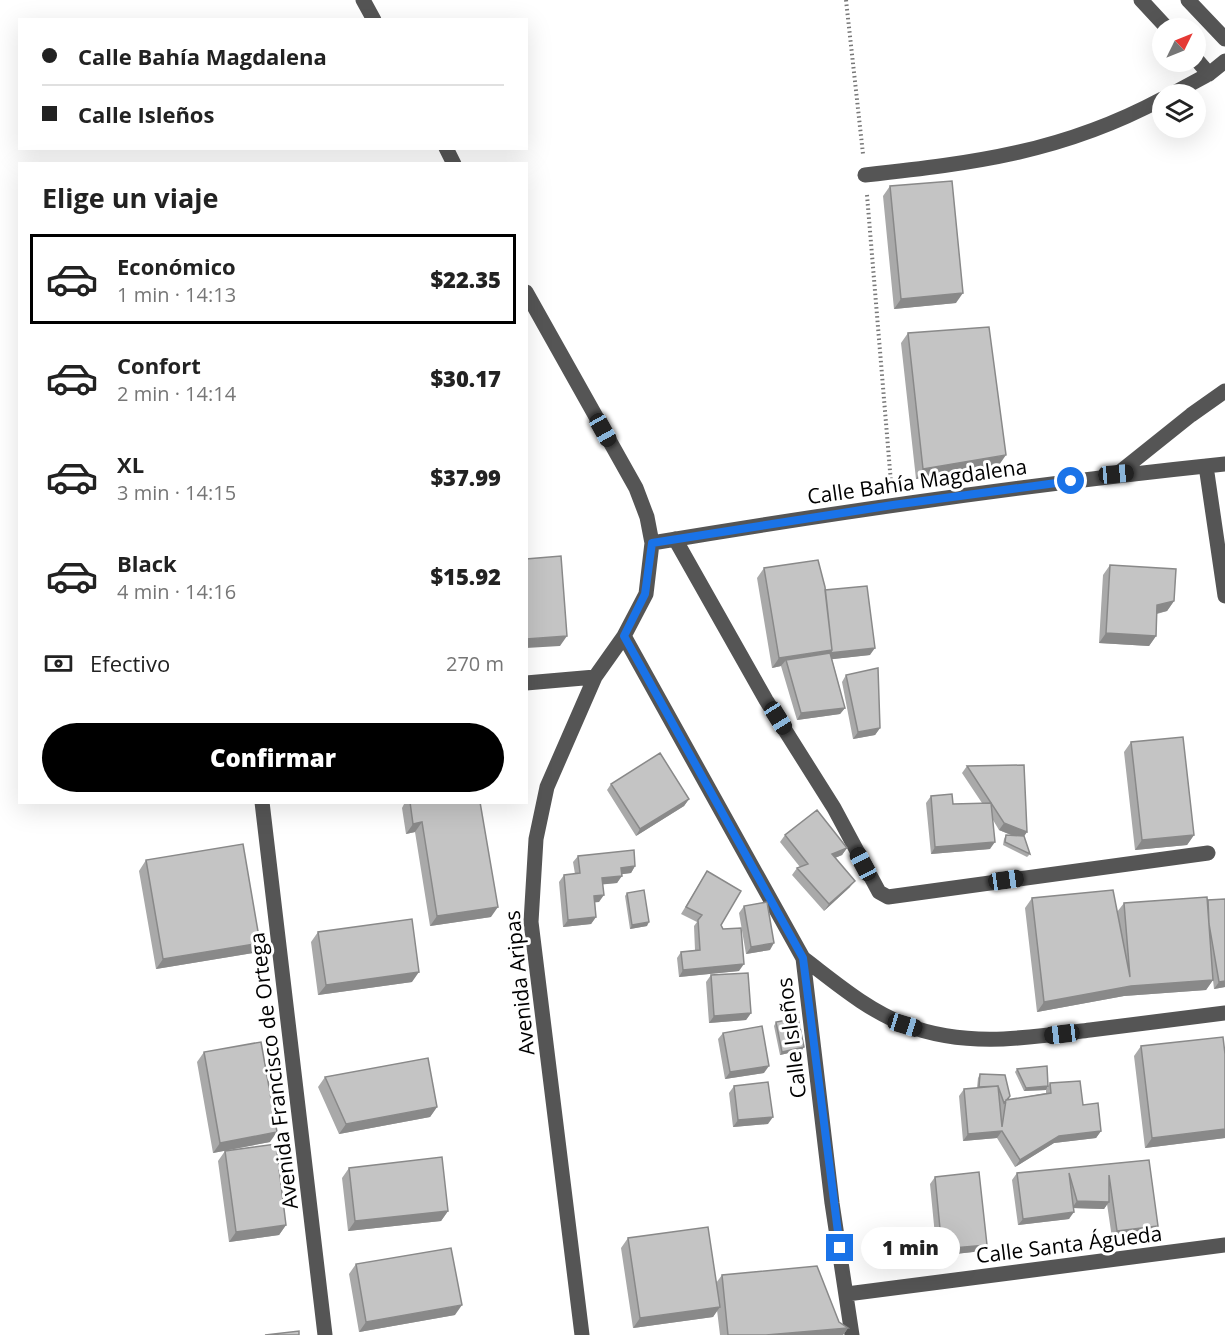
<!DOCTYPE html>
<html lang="es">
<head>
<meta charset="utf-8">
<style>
  :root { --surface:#fff; --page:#f6f6f6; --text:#222; --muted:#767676; --line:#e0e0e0; --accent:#000 }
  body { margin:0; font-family:"Open Sans",sans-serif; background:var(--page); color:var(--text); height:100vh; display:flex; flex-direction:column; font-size:22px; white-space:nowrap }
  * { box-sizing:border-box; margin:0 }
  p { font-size:20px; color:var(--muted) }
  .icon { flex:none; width:33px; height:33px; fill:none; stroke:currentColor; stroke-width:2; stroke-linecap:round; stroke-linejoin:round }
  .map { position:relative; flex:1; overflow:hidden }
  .details { position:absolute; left:18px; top:162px; width:510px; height:642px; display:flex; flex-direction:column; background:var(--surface); border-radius:0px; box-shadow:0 6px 24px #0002 }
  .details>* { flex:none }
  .guide { position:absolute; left:18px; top:18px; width:510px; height:132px; border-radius:0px; box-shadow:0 6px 24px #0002; display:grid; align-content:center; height:132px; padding:0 24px; background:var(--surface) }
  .needle { width:39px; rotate:47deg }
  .buttons { position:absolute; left:1152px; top:18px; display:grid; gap:12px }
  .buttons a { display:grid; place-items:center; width:54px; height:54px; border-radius:50%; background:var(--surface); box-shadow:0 6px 24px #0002; font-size:30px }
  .end { position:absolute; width:27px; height:27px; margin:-14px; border:8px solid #1a73e8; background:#fff; box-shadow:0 0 0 3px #fff }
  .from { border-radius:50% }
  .bubble { position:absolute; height:42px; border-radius:21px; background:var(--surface); box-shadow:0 6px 24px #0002; font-size:20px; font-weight:800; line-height:42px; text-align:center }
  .car { position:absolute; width:18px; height:36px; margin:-18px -9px; border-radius:8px; box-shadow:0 0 4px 2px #0007; background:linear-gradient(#222 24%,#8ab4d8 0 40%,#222 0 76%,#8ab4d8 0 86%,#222 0) }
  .guide b { display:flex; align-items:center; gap:21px; height:57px; font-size:22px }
  .guide b+b { border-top:2px solid var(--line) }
  .guide i { width:15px; height:15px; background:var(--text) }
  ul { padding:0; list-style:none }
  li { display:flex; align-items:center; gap:18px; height:90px; margin:0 12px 9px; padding:0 12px; border:3px solid transparent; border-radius:0px }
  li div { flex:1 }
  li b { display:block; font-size:22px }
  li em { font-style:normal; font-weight:800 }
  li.on { border-color:var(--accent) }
  li>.icon { width:54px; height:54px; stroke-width:1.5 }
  h2 { padding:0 24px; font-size:27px; line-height:72px }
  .pay { display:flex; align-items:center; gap:15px; height:66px; padding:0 24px; font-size:22px }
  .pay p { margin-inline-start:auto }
  .action { display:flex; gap:12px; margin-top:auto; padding:12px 24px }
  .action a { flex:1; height:69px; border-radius:36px; background:var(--accent); color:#fff; font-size:24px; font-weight:800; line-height:69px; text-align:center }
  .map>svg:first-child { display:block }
</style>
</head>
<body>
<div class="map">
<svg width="1225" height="1335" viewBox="0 0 1225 1335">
  <rect width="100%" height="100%" fill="#fff"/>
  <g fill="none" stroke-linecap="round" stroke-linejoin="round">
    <path stroke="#777" stroke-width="4" stroke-dasharray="1.5 3" stroke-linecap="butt" d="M846,0L863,154
      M867,195L891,483"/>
    <path stroke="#555" stroke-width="15" d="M363,0L374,20
      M1141,0L1167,28
      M1188,0L1225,39
      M1196,59L1209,74
      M1172,94L1209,74L1225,61
      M446,148L454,164
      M865,175C975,163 1063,152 1162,99
      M526,292L636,488L647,517L652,543L646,594L624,636L595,677L547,787L536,839L531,922L582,1335
      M1206,466L1225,596
      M1116,475L1191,415L1225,391
      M675,539L766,700L834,808L879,892L888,897L1208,853
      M652,543C843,511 1033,484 1225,464
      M624,636L803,958L832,1203L852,1335
      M526,683L595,677
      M262,802L325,1335
      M803,958C836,983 867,1010 906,1025C966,1048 1027,1038 1090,1030C1135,1024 1180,1019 1225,1013
      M847,1294L1225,1245"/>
  </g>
  <path fill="#a9a9a9" d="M890,186L956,303L894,309L883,196Z
    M908,333L999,465L916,479L901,343Z
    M1110,565L1174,601L1167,611L1157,614L1156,636L1149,646L1099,643L1103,575Z
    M764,568L825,590L870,655L832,659L845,708L840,714L797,720L781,666L772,668L757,578Z
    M846,675L880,728L875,735L853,739L842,682Z
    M1131,742L1194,835L1187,845L1135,850L1124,752Z
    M967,766L1027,832L1024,836L1030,854L1027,857L1003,845L1004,839L1006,835L1013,836L999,830L993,820L990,849L931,854L926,803L931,796L953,804L982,803L962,773Z
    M611,784L689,799L684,806L636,836L607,790Z
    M405,802H480L491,917L430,926L415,832L406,834L402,808Z
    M785,835L847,848L842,855L835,858L850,887L824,911L792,875L797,868L800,867L780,842Z
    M578,856L635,866L631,873L622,874L617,883L603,884L599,902H595L596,917L591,924L563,927L559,882L564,875L575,874L573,862Z
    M146,860L260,943L253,953L156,969L139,871Z
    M707,871L721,925L739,971L679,977L677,958L681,952L695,950L694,926L697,922L681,914Z
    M627,893L647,926L630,929L625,896Z
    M1032,898L1117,912L1124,903L1225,899V987L1214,989L1213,980L1206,990L1124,996L1037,1012L1025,908Z
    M744,906L770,950L746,954L739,913Z
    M318,932L412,982L318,995L311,942Z
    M711,975L751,1013L746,1020L709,1023L706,982Z
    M776,1022L802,1050L780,1055L774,1026Z
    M723,1033L764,1073L725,1079L718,1039Z
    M1141,1046L1224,1049L1225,1048V1138L1145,1148L1134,1056Z
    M204,1052L270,1142L213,1153L197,1062Z
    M1017,1069L1048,1086L1046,1090L1024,1091L1015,1072Z
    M980,1074L1005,1075L1008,1100L1046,1093V1090L1050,1083L1083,1105L1101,1131L1096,1138L1054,1143L1015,1167L997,1138L963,1141L959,1096L964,1089L977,1088L978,1078Z
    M325,1077L437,1107L430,1117L339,1134L318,1087Z
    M734,1086L768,1124L733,1127L729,1093Z
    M225,1151L286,1225L279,1235L229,1242L218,1161Z
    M1149,1160L1158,1226L1153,1233L1112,1238L1107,1204L1104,1209L1073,1208L1069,1219L1018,1225L1012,1180L1017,1173Z
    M349,1168L448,1211L441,1221L348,1231L342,1178Z
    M935,1177L982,1251L937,1256L930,1184Z
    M628,1238L716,1283L722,1275L839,1322L848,1328L843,1335H720L717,1310L713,1317L633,1328L621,1248Z
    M356,1264L455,1315L359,1332L349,1274Z"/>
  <path fill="#898989" d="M963,293L956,303L894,309L901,299Z
    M1006,455L999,465L916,479L923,469Z
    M1174,601L1167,611L1150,615L1157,605Z
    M1106,633L1156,636L1149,646L1099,643Z
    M567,636L560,646L526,648V639Z
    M875,648L870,655L825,660L830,653Z
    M832,650L825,660H786L781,666L772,668L779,658Z
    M845,708L840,714L797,720L801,713Z
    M880,728L875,735L853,739L858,732Z
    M689,799L684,806L636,836L640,829Z
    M422,822L415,832L406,834L413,824Z
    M1004,823L1027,832L1022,839L999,830Z
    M1194,835L1187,845L1135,850L1142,840Z
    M995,842L990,849L931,854L935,847Z
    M847,848L842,855L827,861L832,854Z
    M635,866L631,873L616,875L621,868Z
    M622,876L617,883L597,885L602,878Z
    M855,881L850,887L824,911L829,904Z
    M604,895L599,902L589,903L594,896Z
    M498,907L491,917L430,926L437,916Z
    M596,917L591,924L563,927L568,920Z
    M649,922L647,926L630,929L632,925Z
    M260,943L253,953L156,969L163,959Z
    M774,943L770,950L746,954L751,947Z
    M744,964L739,971L679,977L683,970Z
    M419,972L412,982L318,995L326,985Z
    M1213,980L1206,990L1124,996L1037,1012L1044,1002L1131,986Z
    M1225,981V987L1214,989L1219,982Z
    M751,1013L746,1020L709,1023L714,1016Z
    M804,1047L802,1050L780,1055L782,1052Z
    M769,1066L764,1073L725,1079L730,1072Z
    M1048,1086L1046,1090L1024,1091L1026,1088Z
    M437,1107L430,1117L339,1134L346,1124Z
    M773,1117L768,1124L733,1127L738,1120Z
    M1225,1129V1138L1145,1148L1152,1138Z
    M1002,1131L997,1138L963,1141L968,1134Z
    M1101,1131L1096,1138L1054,1143L1015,1167L1020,1160L1059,1136Z
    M277,1132L270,1142L213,1153L220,1143Z
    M1077,1201L1109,1202L1104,1209L1072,1208Z
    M448,1211L441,1221L348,1231L355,1221Z
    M1074,1212L1069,1219L1018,1225L1023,1219Z
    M286,1225L279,1235L229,1242L236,1232Z
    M1158,1226L1153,1233L1112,1238L1117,1231Z
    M987,1245L982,1251L937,1256L942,1249Z
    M462,1305L455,1315L359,1332L366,1322Z
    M720,1307L713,1317L633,1328L640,1318Z
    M848,1328L843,1335H766Z"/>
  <path fill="#c4c4c4" stroke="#898989" stroke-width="1.5" d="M952,181L963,293L901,299L890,186Z
    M989,327L1006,455L923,469L908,333Z
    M561,556L567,636L526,639V559Z
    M818,560L825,587L832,650L779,658L764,568Z
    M1110,565L1176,569L1174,601L1157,605L1156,636L1106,633Z
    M867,586L875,648L830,653L845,708L801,713L786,660L830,653L832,650L825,590Z
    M878,668L880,728L858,732L846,675Z
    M1183,737L1194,835L1142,840L1131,742Z
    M660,753L689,799L640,829L611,784Z
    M1024,765L1027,832L1004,823L967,766Z
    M952,794L953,804L991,803L995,842L935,847L931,796Z
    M410,802H480L498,907L437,916L422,822L413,824Z
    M817,810L847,848L832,854L855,881L829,904L797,868L808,864L785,835Z
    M1006,835L1024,836L1030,854L1005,842Z
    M243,844L260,943L163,959L146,860Z
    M634,850L635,866L621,868L622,876L602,878L604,895L594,896L596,917L568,920L564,875L580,873L578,856Z
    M707,871L741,891L721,925L723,929L741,928L744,964L683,970L681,952L700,950L698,920L702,915L686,907Z
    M644,890L649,922L632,925L627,893Z
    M1113,890L1130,977L1124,903L1207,897L1213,980L1131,986L1044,1002L1032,898Z
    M1225,899V981L1219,982L1209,924L1208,900Z
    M767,902L774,943L751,947L744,906Z
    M412,919L419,972L326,985L318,932Z
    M748,973L751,1013L714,1016L711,975Z
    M798,1018L804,1047L782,1052L776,1022Z
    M762,1026L769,1066L730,1072L723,1033Z
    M1223,1037L1225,1054V1129L1152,1138L1141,1046Z
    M261,1042L277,1132L220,1143L204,1052Z
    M428,1058L437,1107L346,1124L325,1077Z
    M1047,1066L1048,1086L1026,1088L1017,1069Z
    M980,1074L1005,1075L1010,1096L1004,1103L998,1086L979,1087Z
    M1080,1081L1083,1105L1098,1103L1101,1131L1059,1136L1020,1160L1002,1131L968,1134L964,1089L998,1086L1002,1127L1006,1100L1051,1093L1050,1083Z
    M768,1082L773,1117L738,1120L734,1086Z
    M276,1144L286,1225L236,1232L225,1151Z
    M442,1157L448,1211L355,1221L349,1168Z
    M1149,1160L1158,1226L1117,1231L1109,1175V1202L1077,1201L1069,1173L1074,1212L1023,1219L1017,1173Z
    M979,1172L987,1245L942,1249L935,1177Z
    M708,1227L720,1307L640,1318L628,1238Z
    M451,1248L462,1305L366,1322L356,1264Z
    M817,1266L839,1322L848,1328L766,1335H728L722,1275Z
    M299,1331V1335H265Z"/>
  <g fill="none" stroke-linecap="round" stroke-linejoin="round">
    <path stroke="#1a73e8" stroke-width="8" d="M840,1248L803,958L624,636L645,594L652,543L893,505L1071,481"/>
  </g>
  <g text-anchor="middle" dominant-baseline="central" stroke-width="6" stroke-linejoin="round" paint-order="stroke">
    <g font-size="21" fill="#000" stroke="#fff">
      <text transform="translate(917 481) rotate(-8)">Calle Bahía Magdalena</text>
      <text transform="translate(519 983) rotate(-96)">Avenida Aripas</text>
      <text transform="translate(791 1038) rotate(-97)">Calle Isleños</text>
      <text transform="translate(273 1071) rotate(-97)">Avenida Francisco de Ortega</text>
      <text transform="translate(1069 1244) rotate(-7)">Calle Santa Águeda</text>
    </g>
  </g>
</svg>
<div class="buttons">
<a><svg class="needle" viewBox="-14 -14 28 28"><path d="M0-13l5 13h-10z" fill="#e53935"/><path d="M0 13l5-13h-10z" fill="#767676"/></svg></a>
<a><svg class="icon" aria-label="layers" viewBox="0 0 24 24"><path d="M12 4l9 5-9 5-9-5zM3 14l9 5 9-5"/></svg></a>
</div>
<i class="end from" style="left:1071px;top:481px"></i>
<i class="end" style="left:840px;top:1248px"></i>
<div class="bubble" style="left:861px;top:1227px;width:99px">1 min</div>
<i class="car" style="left:603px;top:430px;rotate:151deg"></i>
<i class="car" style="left:1116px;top:474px;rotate:85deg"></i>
<i class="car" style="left:778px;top:718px;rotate:148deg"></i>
<i class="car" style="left:863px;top:864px;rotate:332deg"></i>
<i class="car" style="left:1006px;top:880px;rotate:82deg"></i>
<i class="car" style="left:905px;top:1025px;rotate:107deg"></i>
<i class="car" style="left:1062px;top:1034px;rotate:263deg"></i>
<div class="guide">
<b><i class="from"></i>Calle Bahía Magdalena</b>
<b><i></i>Calle Isleños</b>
</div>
<section class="details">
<h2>Elige un viaje</h2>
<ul>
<li class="on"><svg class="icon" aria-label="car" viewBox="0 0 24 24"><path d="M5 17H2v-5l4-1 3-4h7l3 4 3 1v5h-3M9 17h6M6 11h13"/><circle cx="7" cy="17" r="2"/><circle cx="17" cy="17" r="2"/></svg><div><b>Económico</b><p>1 min · 14:13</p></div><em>$22.35</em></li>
<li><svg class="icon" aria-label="car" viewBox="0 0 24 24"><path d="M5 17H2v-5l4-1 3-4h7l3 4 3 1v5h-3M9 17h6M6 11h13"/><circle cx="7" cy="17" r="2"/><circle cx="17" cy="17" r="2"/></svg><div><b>Confort</b><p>2 min · 14:14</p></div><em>$30.17</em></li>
<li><svg class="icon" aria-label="car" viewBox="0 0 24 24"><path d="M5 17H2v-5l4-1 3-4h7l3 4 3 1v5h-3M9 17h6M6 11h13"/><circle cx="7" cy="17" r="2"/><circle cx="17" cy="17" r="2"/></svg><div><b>XL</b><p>3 min · 14:15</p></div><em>$37.99</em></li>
<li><svg class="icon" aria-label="car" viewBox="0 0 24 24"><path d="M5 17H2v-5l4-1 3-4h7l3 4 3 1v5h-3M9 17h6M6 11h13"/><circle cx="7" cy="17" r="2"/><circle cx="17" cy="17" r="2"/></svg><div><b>Black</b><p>4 min · 14:16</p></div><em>$15.92</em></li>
</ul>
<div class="pay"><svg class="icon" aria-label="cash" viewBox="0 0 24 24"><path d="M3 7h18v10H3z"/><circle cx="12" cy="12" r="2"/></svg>Efectivo<p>270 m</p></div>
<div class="action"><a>Confirmar</a></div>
</section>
</div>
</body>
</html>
